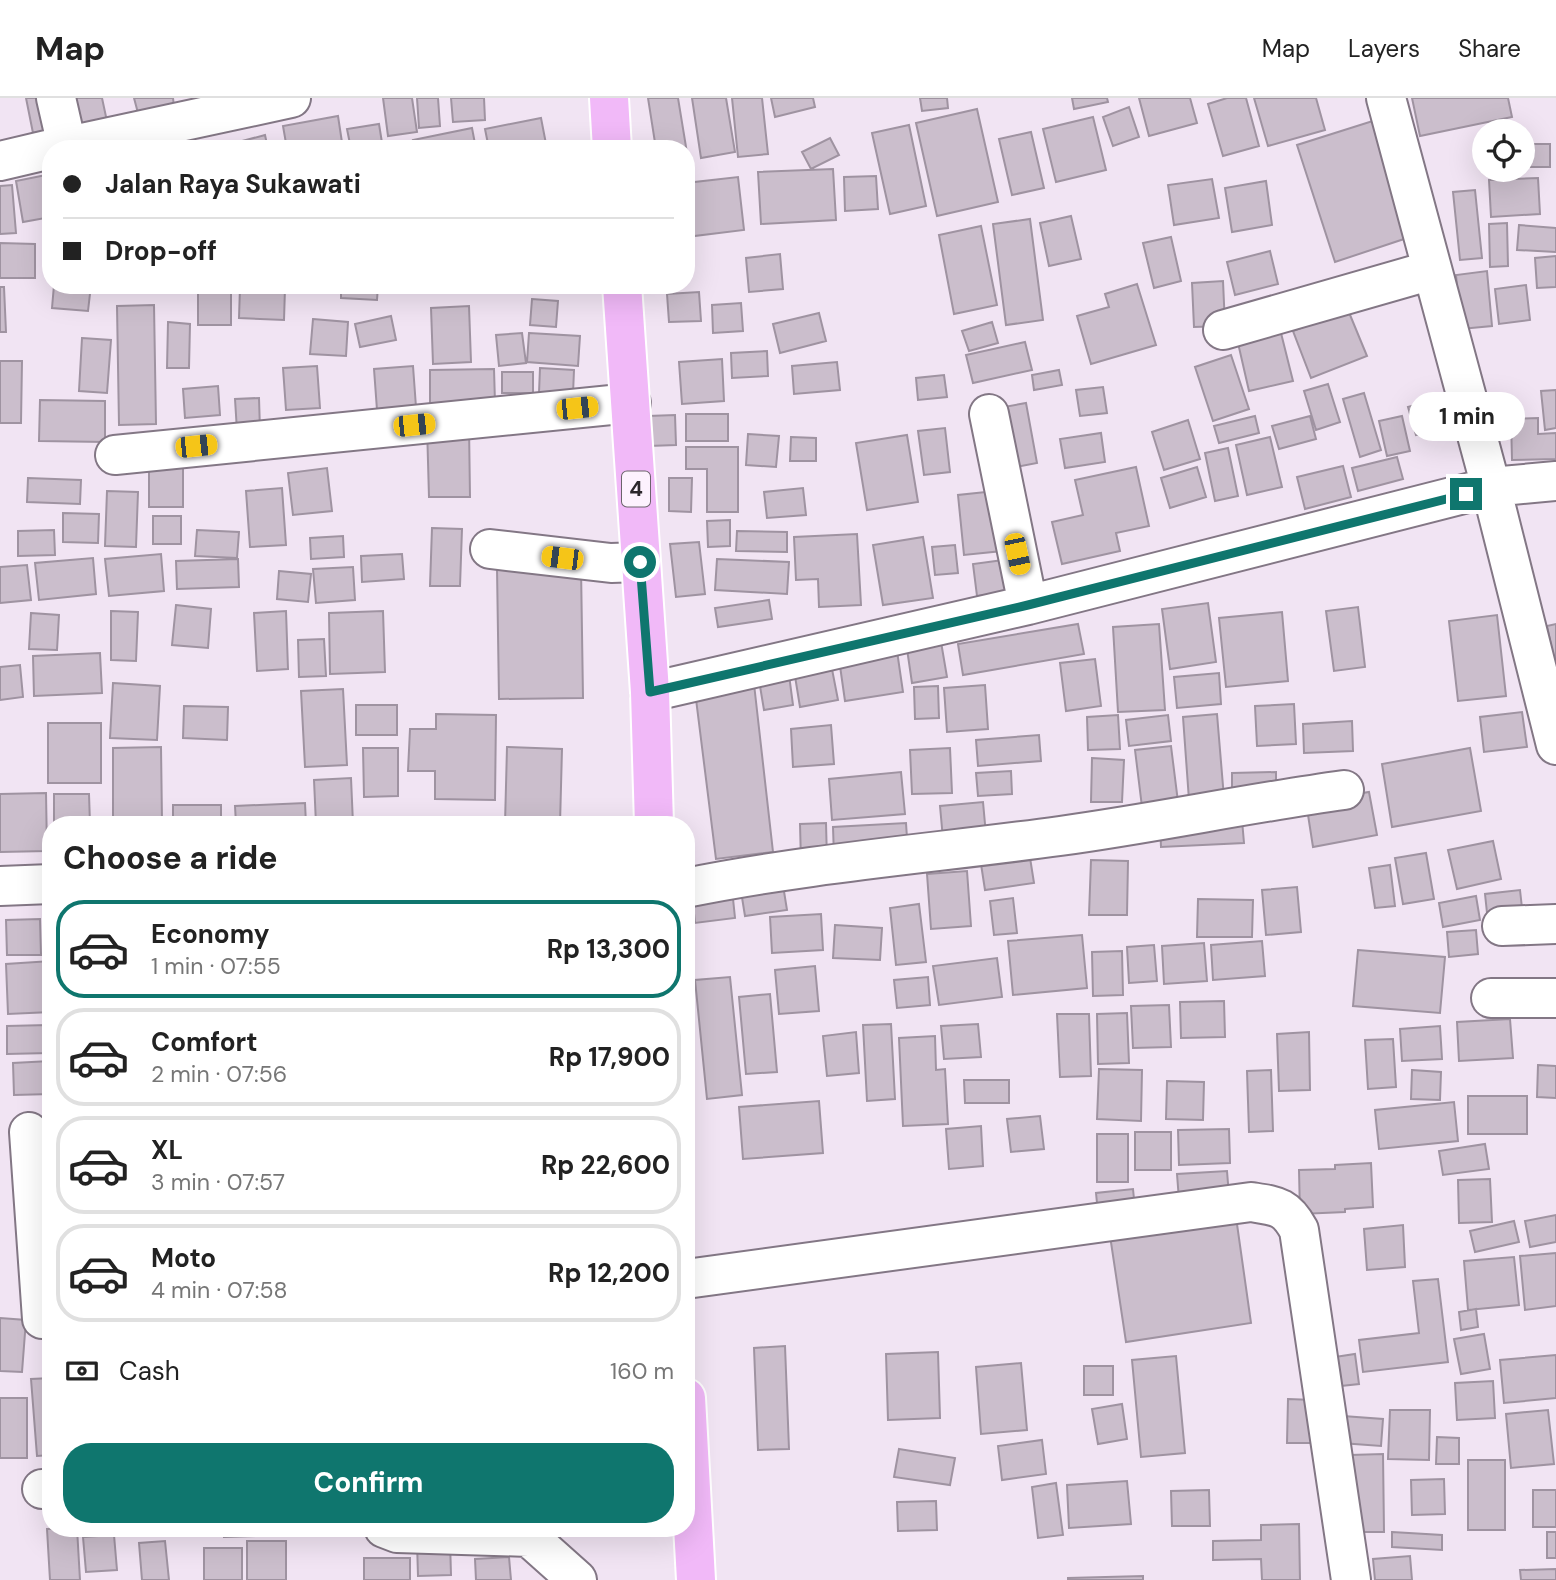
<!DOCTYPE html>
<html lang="en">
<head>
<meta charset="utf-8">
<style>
  :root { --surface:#fff; --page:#f6f6f6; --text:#222; --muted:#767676; --line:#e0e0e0; --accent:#0f766e }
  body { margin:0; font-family:"DM Sans",sans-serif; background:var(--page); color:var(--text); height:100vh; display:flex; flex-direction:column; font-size:26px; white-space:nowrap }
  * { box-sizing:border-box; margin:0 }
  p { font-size:23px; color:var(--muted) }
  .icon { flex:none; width:38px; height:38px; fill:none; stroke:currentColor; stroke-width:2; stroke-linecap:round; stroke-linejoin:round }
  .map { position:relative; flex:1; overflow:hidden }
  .panel { position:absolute; left:42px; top:718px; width:653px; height:721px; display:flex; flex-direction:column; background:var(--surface); border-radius:28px; box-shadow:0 7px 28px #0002 }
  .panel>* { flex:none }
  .banner { position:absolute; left:42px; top:42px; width:653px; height:154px; border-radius:28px; box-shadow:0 7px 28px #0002; display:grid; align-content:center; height:154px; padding:0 21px; background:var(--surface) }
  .buttons { position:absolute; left:1472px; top:21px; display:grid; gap:14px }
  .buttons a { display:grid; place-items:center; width:63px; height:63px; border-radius:50%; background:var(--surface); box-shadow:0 7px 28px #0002; font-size:35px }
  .end { position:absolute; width:32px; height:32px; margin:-16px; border:9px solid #0f766e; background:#fff; box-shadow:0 0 0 4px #fff }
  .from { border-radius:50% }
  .bubble { position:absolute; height:49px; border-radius:24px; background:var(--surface); box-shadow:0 7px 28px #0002; font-size:23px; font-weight:700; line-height:49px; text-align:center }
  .car { position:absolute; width:21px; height:42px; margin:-21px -10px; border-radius:9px; box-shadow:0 0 5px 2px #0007; background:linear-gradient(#f5c518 24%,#345 0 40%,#f5c518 0 76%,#345 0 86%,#f5c518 0) }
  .banner b { display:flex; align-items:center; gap:24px; height:66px; font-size:26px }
  .banner b+b { border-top:2px solid var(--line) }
  .banner i { width:18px; height:18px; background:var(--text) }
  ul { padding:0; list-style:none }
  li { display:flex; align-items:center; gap:21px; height:98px; margin:0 14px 10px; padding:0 7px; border:4px solid var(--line); border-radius:28px }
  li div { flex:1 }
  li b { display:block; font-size:26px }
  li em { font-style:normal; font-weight:700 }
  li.on { border-color:var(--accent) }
  li>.icon { width:63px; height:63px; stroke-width:1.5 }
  h2 { padding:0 21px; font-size:32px; line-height:84px }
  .pay { display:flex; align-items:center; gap:18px; height:77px; padding:0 21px; font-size:26px }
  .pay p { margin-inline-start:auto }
  .action { display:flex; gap:14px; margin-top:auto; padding:14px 21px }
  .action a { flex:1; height:80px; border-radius:28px; background:var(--accent); color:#fff; font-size:28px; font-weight:700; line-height:80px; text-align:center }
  header { display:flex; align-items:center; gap:42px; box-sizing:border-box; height:98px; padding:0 35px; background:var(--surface); border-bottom:2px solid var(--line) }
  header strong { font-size:33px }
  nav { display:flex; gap:38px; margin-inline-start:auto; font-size:24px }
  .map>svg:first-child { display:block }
</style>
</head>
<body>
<header>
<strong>Map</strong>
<nav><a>Map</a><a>Layers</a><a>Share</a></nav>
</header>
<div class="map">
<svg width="1556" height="1482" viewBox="0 0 1556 1482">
  <rect width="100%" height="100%" fill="#f1e4f3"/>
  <path fill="#cbbecc" stroke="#9f93a1" stroke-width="2" d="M26,0H49L56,31L33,35Z
    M63,0H102L108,28L72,36Z
    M134,0H173L174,9L138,15Z
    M383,0H412L417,34L388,38Z
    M417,0H438L440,28L419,30Z
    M451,0H484L485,22L453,24Z
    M648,0H678L688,61H686V51H656Z
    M692,0H726L735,54L701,60Z
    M732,0H762L768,56L738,59Z
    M771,0H813L815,9L775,19Z
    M920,0H947L948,10L922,13Z
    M1072,0H1107L1108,4L1074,11Z
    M1139,0H1190L1197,25L1149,38Z
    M1227,0H1246L1259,48L1223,58L1208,6Z
    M1254,0H1316L1325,32L1268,48Z
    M1412,0H1508L1512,19L1420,38Z
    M1129,9L1139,39L1113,48L1103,19Z
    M977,11L998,104L937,118L916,25Z
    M338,18L343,51H287L283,28Z
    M1093,19L1106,72L1056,84L1043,31Z
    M541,20L547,51H489L485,31Z
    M1379,21L1416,137L1335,164L1297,47Z
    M379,26L383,51H351L347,31Z
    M909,27L926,108L890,116L872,35Z
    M472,30L476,51H415L413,42Z
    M1031,34L1044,90L1012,97L999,41Z
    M265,37L268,51H233L231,46Z
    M830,40L839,57L811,71L802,54Z
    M1525,46H1550V69H1525Z
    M833,71L836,122L761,126L758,74Z
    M51,76V119L23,124L16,83Z
    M876,78L878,111L845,113L844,79Z
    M738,79L744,132L686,139V85Z
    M1538,80L1540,116L1491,119L1489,82Z
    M1212,81L1219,120L1174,127L1168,87Z
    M1266,83L1272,127L1232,134L1225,90Z
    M12,87L16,135L0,136V88Z
    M1475,92L1482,160L1460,162L1453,94Z
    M1071,118L1081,161L1049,168L1040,125Z
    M1030,121L1043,222L1006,227L993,126Z
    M1507,125L1508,168L1490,169L1489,126Z
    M1519,127L1556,130V154L1517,152Z
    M981,128L997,207L954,216L939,137Z
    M1171,139L1181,183L1154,190L1143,145Z
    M0,145L35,146V180H0Z
    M1270,153L1278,186L1235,197L1227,164Z
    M780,156L783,191L749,194L746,160Z
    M1556,158V189L1537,190L1535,160Z
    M1487,173L1492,228L1461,231L1456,177Z
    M1223,183L1225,228L1194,229L1192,185Z
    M1137,186L1156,247L1091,266L1077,218L1109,209L1105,196Z
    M54,187H91L88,213L52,210Z
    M198,187H231V227H198Z
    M341,187H378L377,202L341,200Z
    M1526,187L1530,222L1499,226L1495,191Z
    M0,189H4L6,234H0Z
    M240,189L285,190L284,222L239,220Z
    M699,194L701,223L669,224L667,196Z
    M532,201L558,203L556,229L530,227Z
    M741,205L743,233L713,235L712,207Z
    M154,207L156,326L119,327L117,208Z
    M469,208L471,264L433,266L431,210Z
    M1348,212L1367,258L1311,280L1293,233Z
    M819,215L826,243L780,255L773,226Z
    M391,218L396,242L360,249L355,226Z
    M313,221L348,224L346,258L310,256Z
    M168,224L190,226L189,270H167Z
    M992,224L998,245L969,253L962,233Z
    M522,235L526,265L499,268L496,237Z
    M529,235L580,238L578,268L527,264Z
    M1281,235L1293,283L1249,293L1238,245Z
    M82,240L111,242L107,295L79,293Z
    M1025,244L1032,272L973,285L966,257Z
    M767,253L768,278L732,280L731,255Z
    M1231,257L1249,311L1213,323L1195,269Z
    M722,261L724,303L682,306L679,264Z
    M0,263H22L21,325H0Z
    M837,264L840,292L794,296L792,268Z
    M317,268L320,310L286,312L283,270Z
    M413,268L416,309L377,312L374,271Z
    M540,270L574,272L573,296L539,295Z
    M494,271L495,305H430V272Z
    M1059,272L1062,287L1034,292L1032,277Z
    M502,274H533V295H502Z
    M944,277L947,299L918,302L916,280Z
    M1328,286L1340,324L1316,332L1304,293Z
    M218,288L220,317L185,320L183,291Z
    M1103,289L1107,315L1080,318L1076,292Z
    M1556,292V330L1545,332L1541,293Z
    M1364,295L1381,352L1360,359L1343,301Z
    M259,300L260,332L237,333L235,301Z
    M40,302L105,303V344L39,343Z
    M1430,303L1437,332L1416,337L1408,309Z
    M1026,305L1037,365L1005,371L993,311Z
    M686,316H728V343H686Z
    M675,317L676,347L649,348L648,318Z
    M1255,318L1259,335L1219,345L1214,328Z
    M1310,318L1316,341L1279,351L1272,328Z
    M1402,318L1410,353L1387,358L1379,323Z
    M1538,320V336L1556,335V361L1512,362L1511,321Z
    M1188,322L1200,361L1164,372L1152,334Z
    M427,328H469L470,399H429Z
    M945,330L950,374L924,377L918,333Z
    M1101,335L1105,364L1065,370L1060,341Z
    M748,336L779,338L776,369L746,367Z
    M907,337L918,404L867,412L856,345Z
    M791,339L816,340V363H790Z
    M1270,339L1282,389L1247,397L1236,347Z
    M686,349H738V414H707V371H686Z
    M1228,350L1238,398L1215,403L1205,355Z
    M1397,359L1403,381L1358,393L1352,370Z
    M149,363H183V409H149Z
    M1343,368L1351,399L1305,411L1297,379Z
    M1136,369L1149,428L1116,435L1120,453L1062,466L1052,424L1083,417L1075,382Z
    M1197,369L1206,399L1170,410L1161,380Z
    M327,370L332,413L293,417L288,375Z
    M28,380L81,382L80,406L27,404Z
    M669,380H692L691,414L669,413Z
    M282,390L286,447L250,449L246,393Z
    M803,390L806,417L767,420L764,394Z
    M107,393L138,394L136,449L105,448Z
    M995,393L1002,453L964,457L958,397Z
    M63,415L99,416L98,445L63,444Z
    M153,418H181V446H153Z
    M730,422V448L708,449L707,423Z
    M432,430L462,431L460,488H430Z
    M54,432L55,457L18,458V433Z
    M197,432L239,434L237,460L195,458Z
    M737,433L787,434V454L736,453Z
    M857,436L861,507L819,509L818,481L796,482L794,439Z
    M343,438L344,459L311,461L310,440Z
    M923,439L933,500L883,507L873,447Z
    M699,444L705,496L676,499L670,446Z
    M955,447L958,475L935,477L932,449Z
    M161,456L164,493L109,498L105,461Z
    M402,456L404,481L362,484L361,458Z
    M93,460L96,496L39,502L35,465Z
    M238,461L239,489L177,491L176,463Z
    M717,461L789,464L787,496L715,492Z
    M1011,461L1014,494L977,498L973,466Z
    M27,467L31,502L0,505V469Z
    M353,469L355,502L316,505L313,471Z
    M581,469L583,600L499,601L497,470Z
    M279,473L311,476L308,504L277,501Z
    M769,502L772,521L718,529L715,510Z
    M1208,505L1216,564L1170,571L1162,511Z
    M176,507L211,511L208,550L172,547Z
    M1358,509L1365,569L1334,573L1326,513Z
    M111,513L138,514L136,563L111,562Z
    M286,513L288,571L257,573L254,515Z
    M383,513L385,574L330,576L329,515Z
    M1282,514L1288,583L1226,589L1219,520Z
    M31,515L59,517L57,552L29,551Z
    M1497,517L1506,598L1458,603L1449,523Z
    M1078,526L1084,556L963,577L958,546Z
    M1159,526L1165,612L1118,614L1113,529Z
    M1556,526V567H1555L1547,528Z
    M324,541L326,578L299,579L298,542Z
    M941,544L947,579L912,585L907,551Z
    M897,553L903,594L845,603L839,561Z
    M100,555L102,595L34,598L33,558Z
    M1095,561L1101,608L1066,613L1060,565Z
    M831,566L838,602L800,609L794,572Z
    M20,567L23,599L0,602V569Z
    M1219,575L1221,606L1177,610L1174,579Z
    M789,577L793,607L764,612L759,582Z
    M113,585L160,588L157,642L110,640Z
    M754,586L773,754L716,761L695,593Z
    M985,587L988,631L947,634L944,590Z
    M938,588L939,620L915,621L914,589Z
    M343,591L347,667L305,669L301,593Z
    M1294,606L1296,646L1257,648L1255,608Z
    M356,607H397V637H356Z
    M184,608L228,609L227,642L183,640Z
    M1522,614L1527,649L1484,654L1480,619Z
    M436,616L496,617L495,702L435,701V673H408L410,631H436Z
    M1217,616L1224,700L1189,702L1183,619Z
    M1118,617L1120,651L1088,652L1087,619Z
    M1168,617L1171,643L1129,648L1126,622Z
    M1352,623L1353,653L1304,655L1303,626Z
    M48,625H101V685H48Z
    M831,627L834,666L793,669L791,631Z
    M1039,637L1041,663L978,668L976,642Z
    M1171,648L1179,712L1143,717L1135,652Z
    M161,649L162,724H113V650Z
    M507,649L562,651L560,726H505Z
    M363,650H398V698L364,699Z
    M950,650L952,695L912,696L910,652Z
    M1470,650L1481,713L1392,729L1382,666Z
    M1092,660L1124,662L1122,704H1091Z
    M1011,673L1012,696L978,698L976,675Z
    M901,674L905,716L832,722L829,681Z
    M1276,674V699L1232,700V675Z
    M351,680L353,726H316L314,682Z
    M1369,694L1377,737L1313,749L1306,704Z
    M46,695L47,753L0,754V696Z
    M54,696H89L90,726H54Z
    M983,704L986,737L943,741L940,708Z
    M305,705L306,726H236L235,708Z
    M173,707H221V726H173Z
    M1242,722L1244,745L1161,749L1160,725Z
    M826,725L827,762L801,764L800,726Z
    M906,725L908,755L834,759L833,729Z
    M1493,743L1501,781L1457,791L1448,752Z
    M1028,747L1034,785L985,792L979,753Z
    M1426,755L1434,801L1403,806L1395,760Z
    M1091,762L1128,763L1127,817H1089Z
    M1390,767L1395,808L1375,810L1369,770Z
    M967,773L971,828L931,831L927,776Z
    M782,781L787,812L745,818L740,787Z
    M1297,789L1301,834L1266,837L1262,792Z
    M732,791L735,820L695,825L692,796Z
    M1520,792L1523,819L1488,824L1485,796Z
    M1476,798L1480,822L1443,829L1439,805Z
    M1013,800L1017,835L994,837L990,803Z
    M1198,801L1253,802L1252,839H1197Z
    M919,806L926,864L896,867L890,810Z
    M821,816L823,852L772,855L770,819Z
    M40,821L41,857H7L6,822Z
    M835,827L882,830L880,862L833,860Z
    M1476,832L1478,856L1449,859L1447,834Z
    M1082,837L1087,890L1013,897L1008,843Z
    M1262,843L1265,878L1213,882L1211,847Z
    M1204,845L1207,883L1164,886L1162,848Z
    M1154,847L1157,883L1129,885L1127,849Z
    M1358,852L1445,859L1440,915L1353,908Z
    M1122,853L1123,897L1093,898L1092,854Z
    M997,860L1002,899L939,907L933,868Z
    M51,863V914L8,916L6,866Z
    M815,868L819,913L779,916L775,872Z
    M730,879L742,997L707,1001L695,882Z
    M928,879L930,907L897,910L894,882Z
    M770,896L777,974L746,976L739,899Z
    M1224,903L1225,939L1181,940L1180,904Z
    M1169,907L1171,949L1133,950L1131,908Z
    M1127,915L1129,965L1098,966L1097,916Z
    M1057,916H1089L1091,978L1060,979Z
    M1510,921L1513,960L1459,963L1457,924Z
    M891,926L895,1001L867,1003L863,927Z
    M978,926L981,959L944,961L941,928Z
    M48,927L49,955L7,956V928Z
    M1440,928L1442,961L1402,963L1400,931Z
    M856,934L859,975L827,978L823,938Z
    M1309,934L1310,992L1279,993L1277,936Z
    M935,938L936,972L945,971L948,1026L903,1028L899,940Z
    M1393,941L1396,989L1368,991L1365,942Z
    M50,963L51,996L14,997L13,965Z
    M1538,967L1556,968V1000L1537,999Z
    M1099,971L1142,972L1141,1023L1097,1021Z
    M1271,972L1273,1033L1249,1034L1247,973Z
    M1412,972L1441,974L1440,1002L1411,1001Z
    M964,982H1009V1005H965Z
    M1167,983L1204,984L1203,1022L1166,1021Z
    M1468,998H1527V1036H1468Z
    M819,1003L823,1055L743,1061L739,1009Z
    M1454,1004L1458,1043L1379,1051L1375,1012Z
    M1040,1018L1044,1051L1011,1054L1007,1021Z
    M981,1028L983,1068L949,1071L946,1031Z
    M1229,1031L1230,1065L1179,1067L1178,1032Z
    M1135,1034H1171V1072H1135Z
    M1097,1036H1128V1084H1097Z
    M1485,1046L1489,1071L1443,1077L1439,1053Z
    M1371,1065L1373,1109L1345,1111V1114L1300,1116L1299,1072L1335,1071V1067Z
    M1227,1073L1229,1098L1179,1102L1177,1076Z
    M1490,1081L1492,1124L1459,1125L1458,1082Z
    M1133,1091L1135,1111L1098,1115L1096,1095Z
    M1235,1112L1251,1225L1126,1244L1109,1131Z
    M1556,1117V1144L1530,1149L1525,1123Z
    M1514,1123L1519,1144L1475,1154L1470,1133Z
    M1403,1127L1405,1169L1367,1172L1364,1131Z
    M1556,1155V1208L1525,1212L1520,1158Z
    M1514,1159L1519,1207L1468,1212L1464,1163Z
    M1438,1181L1448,1264L1363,1274L1359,1242L1419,1235L1413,1183Z
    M1476,1211L1478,1229L1461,1232L1459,1214Z
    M0,1220L26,1222L22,1274L0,1273Z
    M1484,1236L1490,1271L1461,1276L1454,1241Z
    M785,1248L789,1351L758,1352L754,1250Z
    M938,1254L940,1320L888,1322L886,1256Z
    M1355,1256L1359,1286L1332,1289L1328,1260Z
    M1556,1257V1300L1504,1305L1500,1262Z
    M1176,1258L1185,1355L1141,1359L1132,1262Z
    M1021,1265L1027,1332L981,1336L976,1269Z
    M1084,1268H1113V1297H1084Z
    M51,1280V1357L37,1358L31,1281Z
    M1493,1283L1495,1320L1457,1322L1455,1285Z
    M0,1300H27V1360H0Z
    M1288,1301L1313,1302L1312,1345H1287Z
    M1122,1306L1127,1341L1098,1346L1092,1311Z
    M1390,1312H1430L1429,1362L1388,1361Z
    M1548,1312L1554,1366L1511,1370L1506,1316Z
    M1343,1318L1383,1321L1381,1348L1341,1345Z
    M1437,1339L1459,1340V1366H1436Z
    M1042,1342L1046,1376L1002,1382L998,1348Z
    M899,1351L955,1360L950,1387L894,1379Z
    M1383,1356L1384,1434H1352L1350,1357Z
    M1468,1362H1505V1432H1468Z
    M1444,1381L1445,1416L1412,1417L1411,1382Z
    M1127,1383L1131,1426L1069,1430L1067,1387Z
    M1056,1385L1063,1437L1038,1440L1032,1389Z
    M1209,1392L1210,1428H1172L1171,1393Z
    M1533,1392H1556V1429H1533Z
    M936,1403L937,1432L898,1433L897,1404Z
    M1299,1426L1300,1482H1262L1261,1461L1213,1462V1443L1261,1442V1427Z
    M77,1430L80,1482H50L47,1431Z
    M224,1430H288V1437L224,1439Z
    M577,1430H635V1432L578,1437Z
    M1392,1434L1442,1437V1452L1392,1449Z
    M1547,1434H1556V1460H1547Z
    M114,1437L117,1472L86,1474L83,1439Z
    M165,1443L169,1482H142L139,1445Z
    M247,1443H286V1482H247Z
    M450,1443L451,1477L418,1478L417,1444Z
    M204,1450H242V1482H204Z
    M1410,1458L1412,1482H1375L1373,1461Z
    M509,1459L511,1482H476L475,1461Z
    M364,1460H410V1482H364Z
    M1556,1471V1482H1521L1520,1472Z
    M1143,1478V1482H1068V1480Z"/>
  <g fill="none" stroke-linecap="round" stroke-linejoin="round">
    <g stroke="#837785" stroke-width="42">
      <path id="minor" d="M56,0L67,48
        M1386,0L1491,389L1556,647
        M54,51L291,0
        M0,63L51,51
        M1223,232L1432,172
        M989,316L1028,507
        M115,357L631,305
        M490,451L611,465L640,464
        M650,594L1028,507L1491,389L1556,383
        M0,788L51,786
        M686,790C809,765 936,755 1060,738C1155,725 1249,705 1344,692
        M1502,828L1556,826
        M1491,900H1556
        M29,1034L42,1221
        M686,1181L1251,1104C1277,1108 1286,1108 1299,1132L1351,1482
        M42,1391H51
        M384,1430L397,1435L529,1439L577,1482"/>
    </g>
    <g stroke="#fff" stroke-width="42">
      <path id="highway" d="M609,0L612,51
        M622,187L650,594L654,726
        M686,1300L696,1482"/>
    </g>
    <use href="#minor" stroke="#fff" stroke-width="38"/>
    <use href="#highway" stroke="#f1b9f8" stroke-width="38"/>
  </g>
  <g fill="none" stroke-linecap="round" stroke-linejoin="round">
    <path stroke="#0f766e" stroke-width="9" d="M640,464L650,594L1028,507L1466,396"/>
  </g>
  <g text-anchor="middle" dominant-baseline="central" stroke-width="7" stroke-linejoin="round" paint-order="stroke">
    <rect fill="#fdf2fe" stroke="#6b646b" stroke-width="2" x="622" y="373.5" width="28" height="35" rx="5"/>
    <g font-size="21" font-weight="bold" fill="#2c272c">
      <text x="636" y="391">4</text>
    </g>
  </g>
</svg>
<div class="buttons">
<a><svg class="icon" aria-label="locate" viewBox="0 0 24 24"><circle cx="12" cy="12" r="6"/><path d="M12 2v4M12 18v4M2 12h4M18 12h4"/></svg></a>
</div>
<i class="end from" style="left:640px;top:464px"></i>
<i class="end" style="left:1466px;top:396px"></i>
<div class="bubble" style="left:1409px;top:294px;width:116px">1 min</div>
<i class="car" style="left:577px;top:310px;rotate:84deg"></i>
<i class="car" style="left:414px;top:327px;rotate:84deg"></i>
<i class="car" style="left:196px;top:348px;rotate:84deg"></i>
<i class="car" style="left:1017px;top:456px;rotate:168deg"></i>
<i class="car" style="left:562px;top:460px;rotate:277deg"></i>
<div class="banner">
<b><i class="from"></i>Jalan Raya Sukawati</b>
<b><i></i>Drop-off</b>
</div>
<section class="panel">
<h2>Choose a ride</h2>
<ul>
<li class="on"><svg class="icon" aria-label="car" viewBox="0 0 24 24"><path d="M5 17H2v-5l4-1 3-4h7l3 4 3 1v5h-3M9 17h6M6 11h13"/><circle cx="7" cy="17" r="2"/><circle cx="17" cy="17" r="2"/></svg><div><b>Economy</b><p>1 min · 07:55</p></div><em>Rp 13,300</em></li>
<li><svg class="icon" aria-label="car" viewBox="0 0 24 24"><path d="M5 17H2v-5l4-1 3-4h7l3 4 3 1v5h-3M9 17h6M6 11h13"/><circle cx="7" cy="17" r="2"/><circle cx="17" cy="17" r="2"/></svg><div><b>Comfort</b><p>2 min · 07:56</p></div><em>Rp 17,900</em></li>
<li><svg class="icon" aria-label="car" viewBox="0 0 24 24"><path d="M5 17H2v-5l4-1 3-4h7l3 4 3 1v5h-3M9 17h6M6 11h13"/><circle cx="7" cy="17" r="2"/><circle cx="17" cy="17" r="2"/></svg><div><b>XL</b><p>3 min · 07:57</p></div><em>Rp 22,600</em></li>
<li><svg class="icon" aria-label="car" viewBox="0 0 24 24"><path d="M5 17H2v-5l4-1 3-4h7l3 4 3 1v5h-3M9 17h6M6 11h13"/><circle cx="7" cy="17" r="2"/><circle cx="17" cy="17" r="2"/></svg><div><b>Moto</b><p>4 min · 07:58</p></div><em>Rp 12,200</em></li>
</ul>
<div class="pay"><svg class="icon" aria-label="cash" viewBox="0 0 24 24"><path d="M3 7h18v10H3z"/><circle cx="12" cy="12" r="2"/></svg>Cash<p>160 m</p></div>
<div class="action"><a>Confirm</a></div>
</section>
</div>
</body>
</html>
